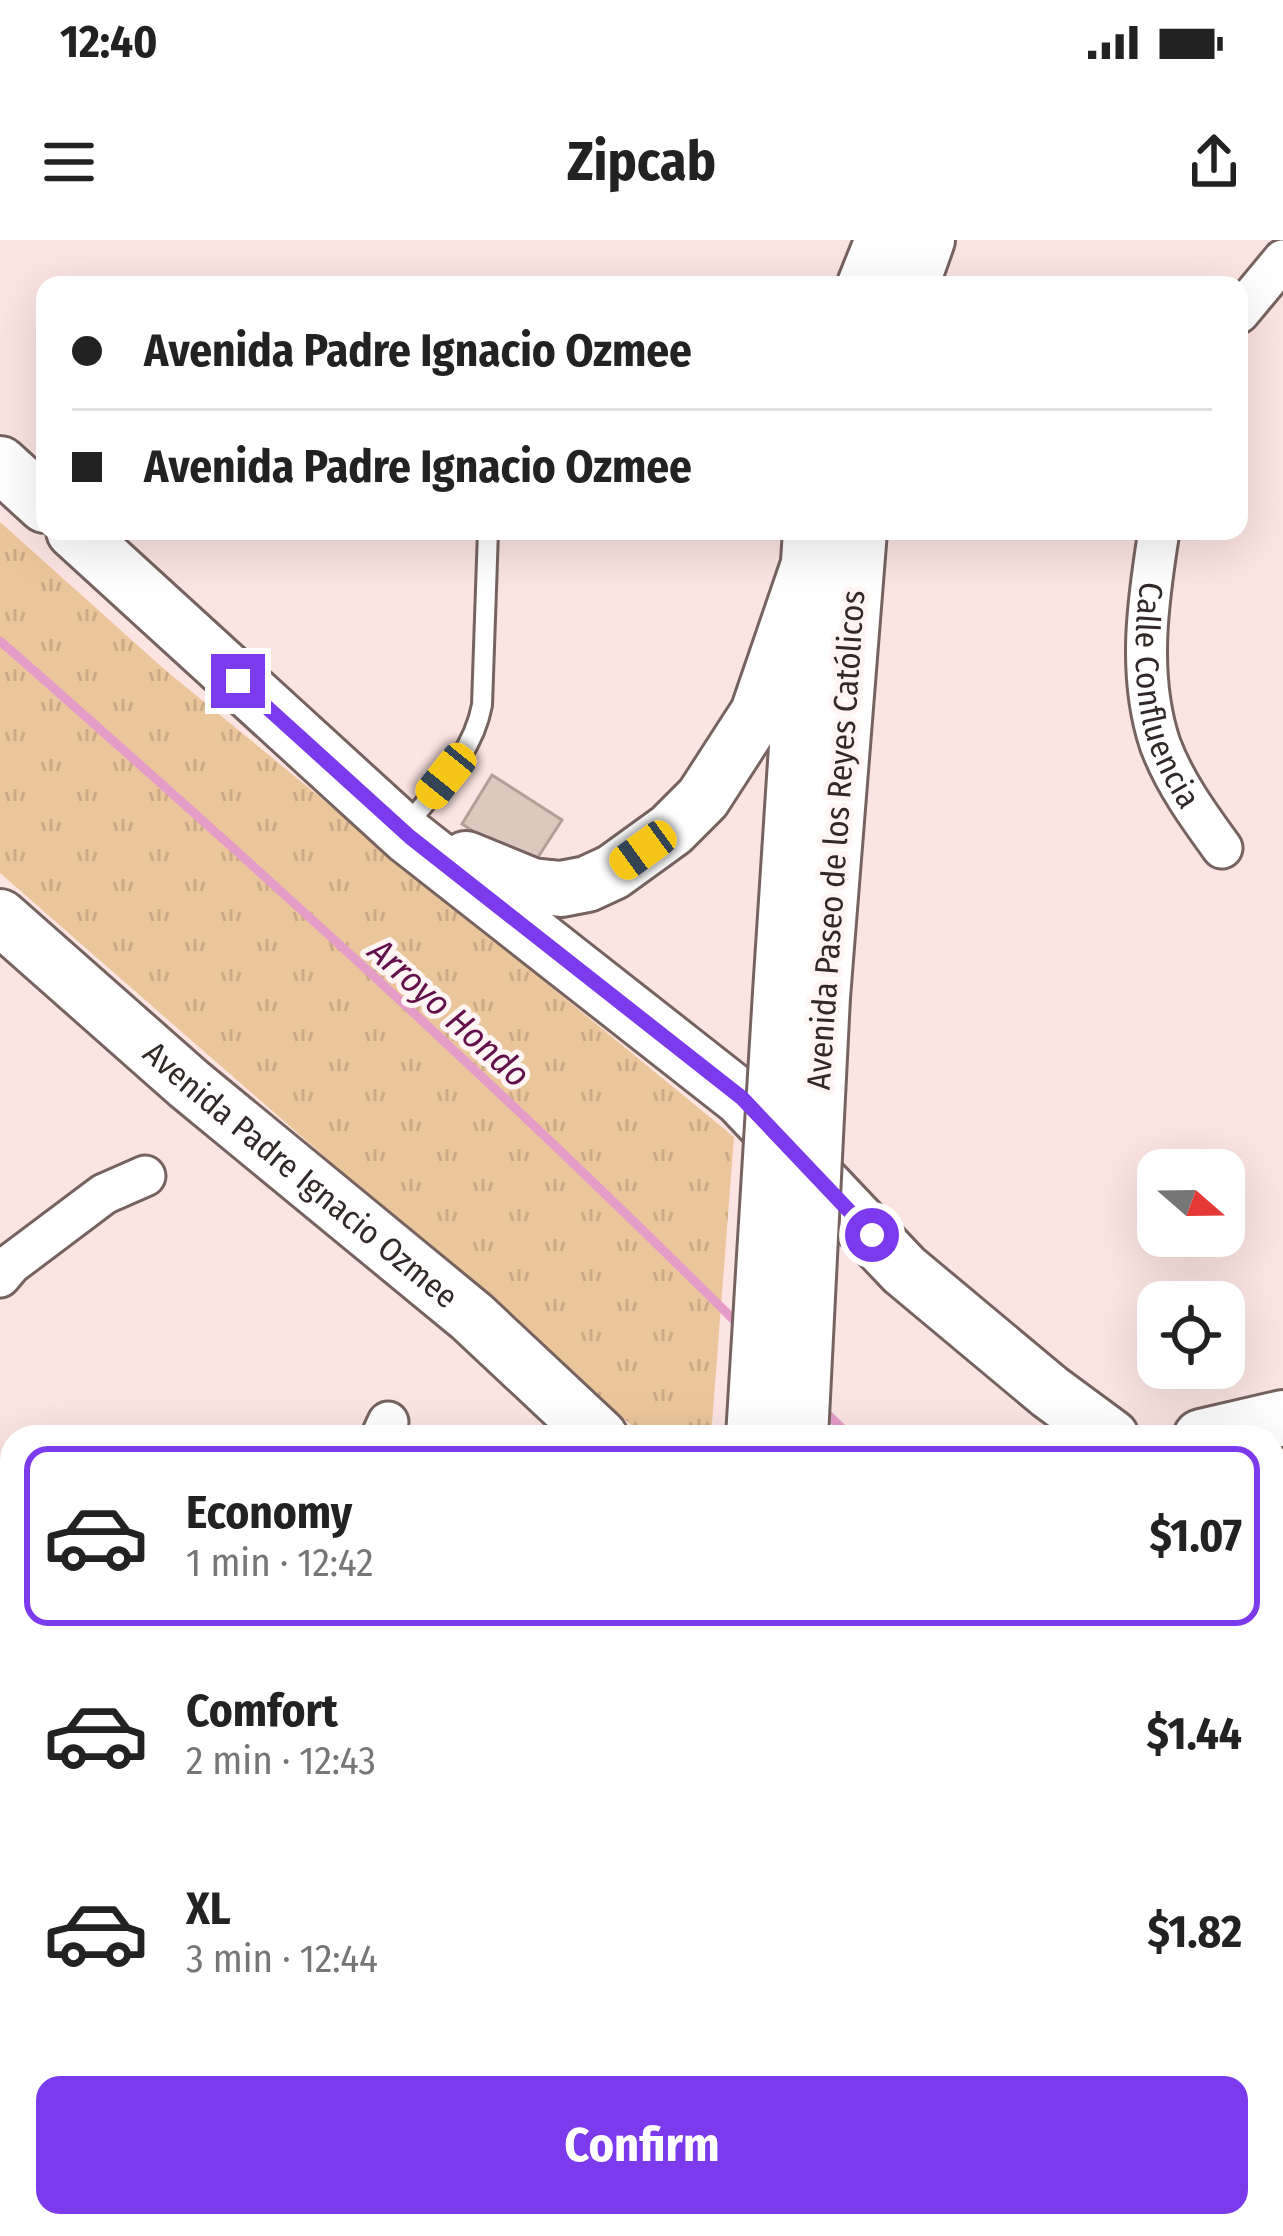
<!DOCTYPE html>
<html lang="en">
<head>
<meta charset="utf-8">
<style>
  :root { --surface:#fff; --page:#f6f6f6; --text:#222; --muted:#767676; --line:#e0e0e0; --accent:#7c3aed }
  body { margin:0; font-family:"Fira Sans Condensed",sans-serif; background:var(--page); color:var(--text); height:100vh; display:flex; flex-direction:column; font-size:45px; white-space:nowrap }
  * { box-sizing:border-box; margin:0 }
  p { font-size:39px; color:var(--muted) }
  .icon { flex:none; width:66px; height:66px; fill:none; stroke:currentColor; stroke-width:2; stroke-linecap:round; stroke-linejoin:round }
  .map { position:relative; flex:1; overflow:hidden }
  .details { position:absolute; left:0px; top:1185px; width:1284px; height:813px; display:flex; flex-direction:column; background:var(--surface); border-radius:36px 36px 0 0; box-shadow:0 12px 48px #0002 }
  .details>* { flex:none }
  .guide { position:absolute; left:36px; top:36px; width:1212px; height:264px; border-radius:24px; box-shadow:0 12px 48px #0002; display:grid; align-content:center; height:264px; padding:0 36px; background:var(--surface) }
  .needle { width:78px; rotate:110deg }
  .tools { position:absolute; left:1137px; top:909px; display:grid; gap:24px }
  .tools a { display:grid; place-items:center; width:108px; height:108px; border-radius:24px; background:var(--surface); box-shadow:0 12px 48px #0002; font-size:60px }
  .end { position:absolute; width:54px; height:54px; margin:-27px; border:15px solid #7c3aed; background:#fff; box-shadow:0 0 0 6px #fff }
  .from { border-radius:50% }
  .car { position:absolute; width:36px; height:72px; margin:-36px -18px; border-radius:15px; box-shadow:0 0 9px 3px #0007; background:linear-gradient(#f5c518 24%,#345 0 40%,#f5c518 0 76%,#345 0 86%,#f5c518 0) }
  .guide b { display:flex; align-items:center; gap:42px; height:114px; font-size:45px }
  .guide b+b { border-top:3px solid var(--line) }
  .guide i { width:30px; height:30px; background:var(--text) }
  ul { padding:21px 0 0; list-style:none }
  li { display:flex; align-items:center; gap:36px; height:180px; margin:0 24px 18px; padding:0 12px; border:6px solid transparent; border-radius:24px }
  li div { flex:1 }
  li b { display:block; font-size:45px }
  li em { font-style:normal; font-weight:700 }
  li.on { border-color:var(--accent) }
  li>.icon { width:108px; height:108px; stroke-width:1.5 }
  .action { display:flex; gap:24px; margin-top:auto; padding:24px 36px }
  .action a { flex:1; height:138px; border-radius:24px; background:var(--accent); color:#fff; font-size:48px; font-weight:700; line-height:138px; text-align:center }
  .status { display:flex; justify-content:space-between; align-items:center; height:84px; padding:0 60px; background:var(--surface); direction:ltr }
  .status svg { height:33px; fill:currentColor }
  header { display:flex; justify-content:space-between; align-items:center; height:156px; padding:0 36px; background:var(--surface); font-size:54px; font-weight:700 }
  .map>svg:first-child { display:block }
</style>
</head>
<body>
<div class="status"><b>12:40</b><svg viewBox="0 0 49 12"><path d="M0 12V9h3v3zM5 12V6h3v6zM10 12V3h3v9zM15 12V0h3v12zM26 1h20v11H26zM47 4h2v5h-2z"/></svg></div>
<header><svg class="icon" aria-label="menu" viewBox="0 0 24 24"><path d="M4 6h16M4 12h16M4 18h16"/></svg>Zipcab<svg class="icon" aria-label="share" viewBox="0 0 24 24"><path d="M12 15V3M7 8l5-5 5 5M5 13v7h14v-7"/></svg></header>
<div class="map">
<svg width="1283" height="1996" viewBox="0 0 1283 1996">
  <defs>
    <pattern id="park-tufts" width="24" height="20" patternUnits="userSpaceOnUse" patternTransform="scale(3)"><rect width="24" height="20" fill="#ecc69b"/><path d="M3 7l-1-3M5 7V3M7 7l1-3M15 17l-1-3M17 17v-4M19 17l1-3" fill="none" stroke="#cbaa86"/></pattern>
  </defs>
  <rect width="100%" height="100%" fill="#fbe4e1"/>
  <path fill="url(#park-tufts)" d="M0,282L164,429L734,897L711,1197H645L0,633Z
    M1283,1490V1891L1272,1883V1499Z"/>
  <g fill="none" stroke-linecap="round" stroke-linejoin="round">
    <path stroke="#e59cc9" stroke-width="9" d="M0,401C253,623 502,849 741,1087
      M820,1167L851,1197"/>
  </g>
  <path fill="#dbc8bf" stroke="#b29f96" stroke-width="3" d="M492,535L562,580L531,628L462,584Z
    M1283,1548V1584L1272,1578Z"/>
  <g fill="none" stroke-linecap="round" stroke-linejoin="round">
    <g stroke="#766360" stroke-width="24">
      <path id="lane" d="M405,587C436,549 473,514 482,465L488,291
        M1272,1586L1283,1590
        M1272,1811L1283,1820"/>
    </g>
    <g stroke="#766360" stroke-width="45">
      <g id="street">
        <path d="M1239,73L1283,20"/>
        <path id="s1" d="M1159,291C1148,360 1137,435 1160,504C1174,542 1198,575 1222,608"/>
        <path d="M0,1037L11,1024L104,954L145,936"/>
        <path d="M381,1197L388,1182"/>
        <path d="M0,1542L12,1546"/>
        <path d="M872,1996L880,1986"/>
      </g>
    </g>
    <g stroke="#766360" stroke-width="60">
      <g id="secondary">
        <path d="M865,45L883,0"/>
        <path d="M911,45L927,0"/>
        <path d="M0,224L45,265"/>
        <path d="M74,291L409,597L741,858L904,1030L1050,1152L1111,1197"/>
        <path d="M466,619L532,646L561,649L587,644L613,632L671,590L703,558L758,473L807,330"/>
        <path id="s2" d="M0,677L189,844L472,1077L600,1197"/>
        <path d="M781,753L811,291"/>
        <path d="M822,757L859,291"/>
        <path d="M1201,1197L1283,1178"/>
        <path d="M1272,1372L1283,1346"/>
        <path d="M753,1986L754,1996"/>
      </g>
    </g>
    <use href="#lane" stroke="#fff" stroke-width="18"/>
    <use href="#street" stroke="#fff" stroke-width="39"/>
    <use href="#secondary" stroke="#fff" stroke-width="54"/>
    <g stroke="#766360" stroke-width="60" stroke-linecap="butt">
      <path id="secondary-bridge" d="M754,1197L781,753
        M800,1197L822,757"/>
    </g>
    <use href="#secondary-bridge" stroke="#fff" stroke-width="54"/>
  </g>
  <g fill="none" stroke-linecap="round" stroke-linejoin="round">
    <path stroke="#7c3aed" stroke-width="15" d="M238,441L410,597L742,858L872,995"/>
  </g>
  <g text-anchor="middle" dominant-baseline="central" stroke-width="10" stroke-linejoin="round" paint-order="stroke">
    <g font-size="33" fill="#312928" stroke="#fef5f4">
      <text stroke="none"><textPath href="#s1" startOffset="168">Calle Confluencia</textPath></text>
      <text transform="translate(836 600) rotate(-86)">Avenida Paseo de los Reyes Católicos</text>
      <text stroke="none"><textPath href="#s2" startOffset="396">Avenida Padre Ignacio Ozmee</textPath></text>
    </g>
    <g font-size="36" font-style="italic" fill="#630f4c" stroke="#fef5f4">
      <text transform="translate(449 773) rotate(42)">Arroyo Hondo</text>
    </g>
  </g>
</svg>
<div class="tools">
<a><svg class="needle" viewBox="-14 -14 28 28"><path d="M0-13l5 13h-10z" fill="#e53935"/><path d="M0 13l5-13h-10z" fill="#767676"/></svg></a>
<a><svg class="icon" aria-label="locate" viewBox="0 0 24 24"><circle cx="12" cy="12" r="6"/><path d="M12 2v4M12 18v4M2 12h4M18 12h4"/></svg></a>
</div>
<i class="end from" style="left:872px;top:995px"></i>
<i class="end" style="left:238px;top:441px"></i>
<i class="car" style="left:446px;top:536px;rotate:219deg"></i>
<i class="car" style="left:643px;top:610px;rotate:234deg"></i>
<div class="guide">
<b><i class="from"></i>Avenida Padre Ignacio Ozmee</b>
<b><i></i>Avenida Padre Ignacio Ozmee</b>
</div>
<section class="details">
<ul>
<li class="on"><svg class="icon" aria-label="car" viewBox="0 0 24 24"><path d="M5 17H2v-5l4-1 3-4h7l3 4 3 1v5h-3M9 17h6M6 11h13"/><circle cx="7" cy="17" r="2"/><circle cx="17" cy="17" r="2"/></svg><div><b>Economy</b><p>1 min · 12:42</p></div><em>$1.07</em></li>
<li><svg class="icon" aria-label="car" viewBox="0 0 24 24"><path d="M5 17H2v-5l4-1 3-4h7l3 4 3 1v5h-3M9 17h6M6 11h13"/><circle cx="7" cy="17" r="2"/><circle cx="17" cy="17" r="2"/></svg><div><b>Comfort</b><p>2 min · 12:43</p></div><em>$1.44</em></li>
<li><svg class="icon" aria-label="car" viewBox="0 0 24 24"><path d="M5 17H2v-5l4-1 3-4h7l3 4 3 1v5h-3M9 17h6M6 11h13"/><circle cx="7" cy="17" r="2"/><circle cx="17" cy="17" r="2"/></svg><div><b>XL</b><p>3 min · 12:44</p></div><em>$1.82</em></li>
</ul>
<div class="action"><a>Confirm</a></div>
</section>
</div>
</body>
</html>
